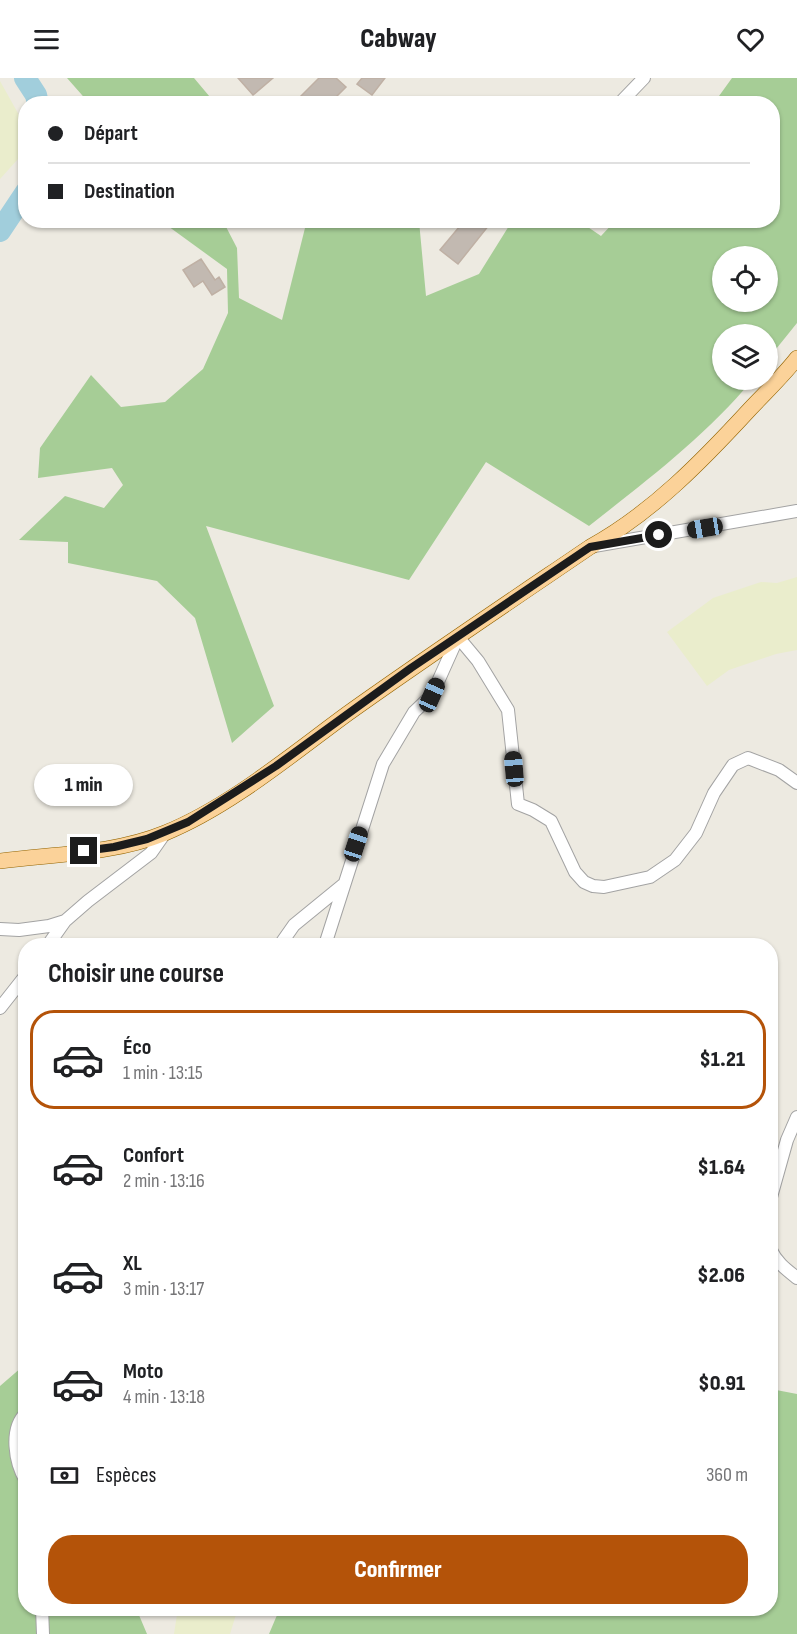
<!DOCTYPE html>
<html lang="fr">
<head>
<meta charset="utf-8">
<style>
  :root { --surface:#fff; --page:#f6f6f6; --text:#202124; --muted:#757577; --line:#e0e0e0; --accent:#b45309 }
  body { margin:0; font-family:"Sofia Sans Condensed",sans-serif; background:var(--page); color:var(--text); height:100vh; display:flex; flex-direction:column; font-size:22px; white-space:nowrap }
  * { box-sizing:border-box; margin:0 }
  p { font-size:20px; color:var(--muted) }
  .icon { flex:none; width:33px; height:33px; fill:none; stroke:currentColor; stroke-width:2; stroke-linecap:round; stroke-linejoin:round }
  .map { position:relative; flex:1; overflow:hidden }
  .side { position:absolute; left:18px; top:860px; width:760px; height:678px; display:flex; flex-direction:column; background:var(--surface); border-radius:24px; box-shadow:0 2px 4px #0004 }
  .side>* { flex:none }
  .top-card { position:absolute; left:18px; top:18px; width:762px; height:132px; border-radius:24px; box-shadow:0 2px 4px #0004; display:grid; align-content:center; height:132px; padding:0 30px; background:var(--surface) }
  .controls { position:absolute; left:712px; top:168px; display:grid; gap:12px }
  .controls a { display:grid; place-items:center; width:66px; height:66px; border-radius:50%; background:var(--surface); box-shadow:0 2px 4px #0004; font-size:30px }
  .end { position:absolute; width:27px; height:27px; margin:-14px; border:8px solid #1c1c1c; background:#fff; box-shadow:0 0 0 3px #fff }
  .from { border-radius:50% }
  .bubble { position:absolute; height:42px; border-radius:21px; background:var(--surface); box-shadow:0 2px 4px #0004; font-size:20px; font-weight:800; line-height:42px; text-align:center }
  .car { position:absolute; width:18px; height:36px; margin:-18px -9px; border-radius:8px; box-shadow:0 0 4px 2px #0007; background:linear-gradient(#222 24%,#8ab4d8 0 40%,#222 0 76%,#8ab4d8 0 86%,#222 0) }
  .top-card b { display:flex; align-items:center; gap:21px; height:57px; font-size:22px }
  .top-card b+b { border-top:2px solid var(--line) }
  .top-card i { width:15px; height:15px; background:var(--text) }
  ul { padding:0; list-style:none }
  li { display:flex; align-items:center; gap:18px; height:99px; margin:0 12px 9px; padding:0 18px; border:3px solid transparent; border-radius:24px }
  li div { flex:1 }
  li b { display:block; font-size:22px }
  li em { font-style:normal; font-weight:800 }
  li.current { border-color:var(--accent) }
  li>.icon { width:54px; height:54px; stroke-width:1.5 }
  h2 { padding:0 30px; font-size:27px; line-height:72px }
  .pay { display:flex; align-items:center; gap:15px; height:66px; padding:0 30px; font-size:22px }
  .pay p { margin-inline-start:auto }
  .button { display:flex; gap:12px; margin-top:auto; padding:12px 30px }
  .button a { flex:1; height:69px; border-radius:24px; background:var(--accent); color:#fff; font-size:24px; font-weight:800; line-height:69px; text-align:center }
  header { display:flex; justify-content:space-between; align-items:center; height:78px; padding:0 30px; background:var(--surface); font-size:27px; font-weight:800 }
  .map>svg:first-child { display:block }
</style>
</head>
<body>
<header><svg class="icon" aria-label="menu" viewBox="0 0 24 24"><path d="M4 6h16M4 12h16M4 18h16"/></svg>Cabway<svg class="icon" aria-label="heart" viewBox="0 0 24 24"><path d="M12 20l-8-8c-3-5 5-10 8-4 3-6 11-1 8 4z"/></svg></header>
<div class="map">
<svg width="797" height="1556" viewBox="0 0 797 1556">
  <rect width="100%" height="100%" fill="#edeae1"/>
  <path fill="#eaedcc" d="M0,3L19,37L18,81L0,101Z
    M797,499V572L776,576L729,592L707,608L667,554L713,520L761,504L777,505Z
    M178,1530H238L230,1556H174Z"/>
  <path fill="#a6cd96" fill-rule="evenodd" d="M67,0H194L215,25H89Z
    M732,0H797V245L768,281V256H723V302H752C706,358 646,403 589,448L486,384L409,502L206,448L274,628L232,665L195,540L157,503L68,485V464L19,462L65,418L104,430L123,407L112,390L38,400L40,370L91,297L121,329L165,324L203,291L228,235L227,191L161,143H223L237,170L239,220L282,242L306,146L336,142L419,143L426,218L479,196L512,143H579L601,158L615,143L772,142V26L711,25L719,18ZM768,178V224H723V178Z
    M22,1289H25L26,1530H81L87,1535L93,1530H136L147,1556H0V1308Z
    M771,1311L797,1316V1556H269L280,1530H771Z"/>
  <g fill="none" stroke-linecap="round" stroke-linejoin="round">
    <path stroke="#a1cedc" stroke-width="22" d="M25,0L36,17L38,26
      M0,153L26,114"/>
  </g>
  <path fill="#c2b9b1" stroke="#bfb0a4" stroke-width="1.5" d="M238,0H273L253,17Z
    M319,0H336L346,9L329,26H293Z
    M362,0H385L372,17L357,6Z
    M465,142H493L458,186L440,172Z
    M201,181L215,202L219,199L225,209L212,217L203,203L194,209L183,192Z"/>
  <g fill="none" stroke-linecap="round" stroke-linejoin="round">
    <g stroke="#a3a3a3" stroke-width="14">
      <path id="minor" d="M619,26L644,0
        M594,468L797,433
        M0,851L19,852L49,848L65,843L88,823L151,775L165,755
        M48,867L65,843
        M280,867L294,847L343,807
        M325,867L383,686L414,634L432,617L458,559L478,583L508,632L518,726L533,732L551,743L575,794L584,804L593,808L604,809L650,799L675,782L696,755L714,715L733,687L748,680L779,692L797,705
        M0,930L26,897
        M771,1119L787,1062L797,1039
        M771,1172C776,1184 787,1192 797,1200
        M26,1335C9,1351 15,1385 26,1403
        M42,1530L43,1556"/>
    </g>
    <g stroke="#936400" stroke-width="16">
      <path id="major" d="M0,783C54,776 114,776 165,755C229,729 291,677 347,636C427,579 509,524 590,469C652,435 703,382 750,331C766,314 783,298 797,280"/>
    </g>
    <use href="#minor" stroke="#fff" stroke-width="12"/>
    <use href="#major" stroke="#fbd299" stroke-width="15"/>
  </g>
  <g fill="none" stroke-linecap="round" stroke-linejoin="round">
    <path stroke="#1c1c1c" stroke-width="8" d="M84,773L114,769L147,761L188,744L276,688L411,590L590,469L659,457"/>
  </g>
</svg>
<div class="controls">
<a><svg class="icon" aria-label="locate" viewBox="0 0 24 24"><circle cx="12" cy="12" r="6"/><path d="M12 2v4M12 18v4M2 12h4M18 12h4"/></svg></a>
<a><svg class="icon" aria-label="layers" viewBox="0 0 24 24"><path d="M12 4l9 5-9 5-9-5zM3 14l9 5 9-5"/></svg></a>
</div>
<i class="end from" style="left:659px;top:457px"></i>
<i class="end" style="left:84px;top:773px"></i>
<div class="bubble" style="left:34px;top:686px;width:99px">1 min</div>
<i class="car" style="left:705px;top:450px;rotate:261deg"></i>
<i class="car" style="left:432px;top:617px;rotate:24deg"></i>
<i class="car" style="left:514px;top:691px;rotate:355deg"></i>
<i class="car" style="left:356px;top:766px;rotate:18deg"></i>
<div class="top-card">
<b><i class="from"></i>Départ</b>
<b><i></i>Destination</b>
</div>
<section class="side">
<h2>Choisir une course</h2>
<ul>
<li class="current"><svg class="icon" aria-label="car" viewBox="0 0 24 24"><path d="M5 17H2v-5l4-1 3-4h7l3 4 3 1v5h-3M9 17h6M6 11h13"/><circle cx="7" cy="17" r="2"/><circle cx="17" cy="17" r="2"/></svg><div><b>Éco</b><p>1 min · 13:15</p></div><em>$1.21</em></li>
<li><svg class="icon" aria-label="car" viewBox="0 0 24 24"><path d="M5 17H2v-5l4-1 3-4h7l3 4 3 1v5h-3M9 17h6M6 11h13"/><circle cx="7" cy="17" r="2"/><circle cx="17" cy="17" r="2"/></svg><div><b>Confort</b><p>2 min · 13:16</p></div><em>$1.64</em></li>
<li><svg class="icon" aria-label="car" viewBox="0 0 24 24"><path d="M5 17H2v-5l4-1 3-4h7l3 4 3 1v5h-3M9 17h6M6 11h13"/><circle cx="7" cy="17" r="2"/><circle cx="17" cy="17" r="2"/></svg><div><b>XL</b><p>3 min · 13:17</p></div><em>$2.06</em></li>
<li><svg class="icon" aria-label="car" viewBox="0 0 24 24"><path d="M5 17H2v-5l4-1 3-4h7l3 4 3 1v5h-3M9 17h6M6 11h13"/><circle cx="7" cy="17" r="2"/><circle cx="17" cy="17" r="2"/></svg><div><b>Moto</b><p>4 min · 13:18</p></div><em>$0.91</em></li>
</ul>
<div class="pay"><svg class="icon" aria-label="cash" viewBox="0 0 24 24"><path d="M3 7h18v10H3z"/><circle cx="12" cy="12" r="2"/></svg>Espèces<p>360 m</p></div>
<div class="button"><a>Confirmer</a></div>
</section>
</div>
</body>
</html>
